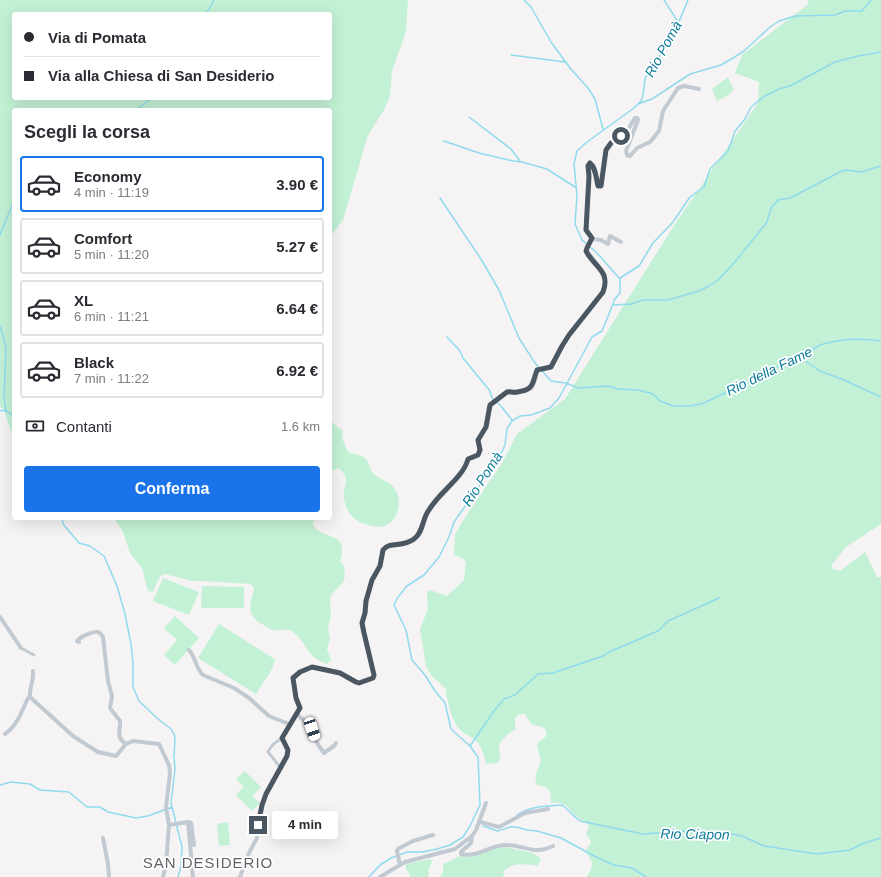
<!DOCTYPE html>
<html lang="it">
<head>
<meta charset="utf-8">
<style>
  :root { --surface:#fff; --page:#f7f7f7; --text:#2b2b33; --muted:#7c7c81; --line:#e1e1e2; --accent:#1a73e8 }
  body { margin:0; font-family:Helvetica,sans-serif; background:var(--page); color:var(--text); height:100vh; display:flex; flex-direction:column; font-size:15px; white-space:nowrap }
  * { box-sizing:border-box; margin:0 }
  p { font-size:13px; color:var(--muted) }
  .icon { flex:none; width:22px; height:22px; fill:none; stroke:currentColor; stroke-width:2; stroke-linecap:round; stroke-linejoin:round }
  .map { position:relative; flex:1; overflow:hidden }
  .drawer { position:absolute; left:12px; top:108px; width:320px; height:412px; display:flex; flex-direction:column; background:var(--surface); border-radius:4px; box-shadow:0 4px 16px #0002 }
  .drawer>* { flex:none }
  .top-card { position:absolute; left:12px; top:12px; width:320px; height:88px; border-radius:4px; box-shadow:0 4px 16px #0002; display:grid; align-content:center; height:88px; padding:0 12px; background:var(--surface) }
  .end { position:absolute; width:18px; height:18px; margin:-9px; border:5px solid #4a5661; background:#fff; box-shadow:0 0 0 2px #fff }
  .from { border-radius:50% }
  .bubble { position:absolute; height:28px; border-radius:4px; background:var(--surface); box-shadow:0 4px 16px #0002; font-size:13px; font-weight:600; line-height:28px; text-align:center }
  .car { position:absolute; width:12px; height:24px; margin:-12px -6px; border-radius:5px; box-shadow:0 0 3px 1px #0007; background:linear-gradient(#fff 24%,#345 0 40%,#fff 0 76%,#345 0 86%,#fff 0) }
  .top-card b { display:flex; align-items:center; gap:14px; height:38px; font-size:15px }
  .top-card b+b { border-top:1px solid var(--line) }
  .top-card i { width:10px; height:10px; background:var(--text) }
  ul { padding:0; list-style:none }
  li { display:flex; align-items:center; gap:12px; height:56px; margin:0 8px 6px; padding:0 4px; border:2px solid var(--line); border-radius:4px }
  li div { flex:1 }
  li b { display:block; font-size:15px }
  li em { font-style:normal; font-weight:600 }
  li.active { border-color:var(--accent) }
  li>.icon { width:36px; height:36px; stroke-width:1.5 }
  h2 { padding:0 12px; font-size:18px; line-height:48px }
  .pay { display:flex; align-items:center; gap:10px; height:44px; padding:0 12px; font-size:15px }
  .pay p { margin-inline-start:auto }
  .action { display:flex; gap:8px; margin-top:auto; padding:8px 12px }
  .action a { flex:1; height:46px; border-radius:4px; background:var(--accent); color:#fff; font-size:16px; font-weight:600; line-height:46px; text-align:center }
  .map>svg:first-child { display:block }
</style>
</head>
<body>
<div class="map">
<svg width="881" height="877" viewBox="0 0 881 877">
  <rect width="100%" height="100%" fill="#f5f3f3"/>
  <path fill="#c3f1d5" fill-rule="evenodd" d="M0,0H408L406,32L392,71L390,96L384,110L368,135L343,220L330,237V110H14V433L11,431L4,411L0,406ZM14,14H330V98H14Z
    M809,0H881V524L846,547L831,566L833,569L840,571L865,552L877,577H881V877H587C589,872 594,866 591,860C589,856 587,855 586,850C588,846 591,846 591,841L586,834L589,826C585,821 580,820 576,816C566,807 568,802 551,803C551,790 550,787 537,785C533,776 538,769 541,761L537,746L539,741L542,740L546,736V730L542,727L531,724L525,714C514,713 514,720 516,729C511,732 499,740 499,748C500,754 501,757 498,763L486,764C484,756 482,746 476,741C472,736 465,735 460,730C453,723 446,699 446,689L431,675L426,666L420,629L428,609L427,592L430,590L447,596L464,580L466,562L462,558L454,555L455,534L466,516L502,463L517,434L565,399L675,224L758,103L759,82L735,73L742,55L807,5Z
    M728,77L734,90L727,96L717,101L712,89Z
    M330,416C331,423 337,427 343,430L342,438L348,452C353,454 362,455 365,458C369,462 369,468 372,472C379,481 391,479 397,493C402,505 397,522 384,526C377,528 367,525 360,522C351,518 345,508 344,498C343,484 352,479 338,468L330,472Z
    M114,518H314L313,525C326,543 349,529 340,562L344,566L345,576L343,582L332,594L330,599L331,616L328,627L330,639L327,649L331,660L327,664C305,656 309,645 294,633C286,626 281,632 273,630C269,629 266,626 262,624C246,615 250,605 254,589L251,584L203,581H192L165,574L160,576L153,592L148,591L142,568L130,553L123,532Z
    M163,578L199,592L189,615L153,601Z
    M202,586L244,587V608H201Z
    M175,616L199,638L175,665L164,655L177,640L164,628Z
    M219,624L276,660L272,665L274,666L256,694L198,658Z
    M245,771L261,787L252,796L260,803L252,811L236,795L243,787L252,795L236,779Z
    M228,822L230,845L219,846L217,824Z
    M506,847L533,853L541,859L538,866C527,864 510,862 503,872L504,875L503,877H440L443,872V864L460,856L469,857L495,848Z
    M431,859L432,862L428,870L429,874L428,877H410L408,871L406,870V864Z"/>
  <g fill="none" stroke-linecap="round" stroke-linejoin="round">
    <path stroke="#90daee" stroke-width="1.5" d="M524,0L531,7L551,42L570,68L588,88L595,99L603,129
      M664,0L678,22
      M206,14L214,0
      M511,55L565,62
      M638,104L652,99L690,74L721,65L733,58L744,51L770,27L779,21L795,16L835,15L845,11H862L871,0
      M136,110L152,98
      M469,117L511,149L520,161
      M444,141L479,153L513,161L522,162L547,169L575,187
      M440,198L481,259L499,290L519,338L535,363L551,381L566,383L578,388L608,386L618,389L638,390L653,394L660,401L673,406H691L704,403L739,386C751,385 759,377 768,371C780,365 793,361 805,355C810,352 815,347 820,345C839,339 861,338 881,341
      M0,235L14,201
      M620,278L639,266L653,243L673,222L690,197L704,187L710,169L728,151L735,131L745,119L751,107L765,96L779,89L790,86L835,62L858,56L881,52
      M613,305L631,304L643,300H668L699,291L709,286L718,280L735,262L767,222L771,208L778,200L790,198L842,171L847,170L861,172L881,166
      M0,326L6,347L4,397L6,411L14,416
      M447,337L460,351L463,358L490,391L492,398L501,406L512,420
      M799,357L820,371L844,380L881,397
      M0,411L6,410
      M62,518L63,524L79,543L90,546L104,556L117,586L125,614L131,644L133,662V687L139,701L158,719L171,729L175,736L174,757L175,769L171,803L182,847L181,866L178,877
      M470,746L494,711L504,699L515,695L538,674L553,673L603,656L609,652L658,631L668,621L719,598
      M0,785L11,782L30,784L40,790L69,792L87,807H100L108,812L136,818L148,816L172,807
      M517,815C530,806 546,806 562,805C569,810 573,816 580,821L638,833L643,834L686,831L721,832L742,836L764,846L817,854L850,850L864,843L881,838
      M483,826L498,831L510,827H517L527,830L537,831L561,838L598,858L614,865L632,868L646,877
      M369,877L380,865L391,858L407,852H423L437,849L450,845L463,837L470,826L480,805L478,757L470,746L451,729L445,703L435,691L425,675L412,660L406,630L394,605L398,597L407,586L424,575L439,557L449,537L454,522L500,456L505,445L507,429L512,421L520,416L531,415L550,408L559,398L592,337L602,331L615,299L620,293V279L597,253L582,240L575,224L577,196L574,164L577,151L587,142L634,108L641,101L643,96L645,78L673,36L688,0"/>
    <path stroke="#c1cad2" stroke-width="3" d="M21,648L34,655
      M280,767L268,752C271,745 276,742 282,738"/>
    <path stroke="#c1cad2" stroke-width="4" d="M592,239L586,229L589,177L588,165L590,163C596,168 596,178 598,186H601L606,150L611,143L625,134L635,118H637L638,120L626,151L627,155L630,156L637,148L650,142L659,131L663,111L678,88L684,86L699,89
      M592,239L601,240L608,244L610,236L621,242
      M0,617L21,648
      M79,642L77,641C80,637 92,631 98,632C101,633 101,635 103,637L108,681L112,696L110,708L120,721C121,731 115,737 126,744
      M189,650C196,658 196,669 203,675L234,688L249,698L269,716L289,724
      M33,671C34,681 29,688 30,697L73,736L98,752L116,756L126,744L133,741L159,744L169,765L170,773L166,807L169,825L166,864L163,877
      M297,714L312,729L317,743L324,753L334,746L336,743
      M5,734C17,726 22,711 28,698L30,697
      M188,822L191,823L194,845
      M480,822L499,827L525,813L548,809
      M169,825L188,822L193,877
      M472,836L471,843L461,852V854C477,858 489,846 504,845C523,844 533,856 553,846
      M103,838L108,864L109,877
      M400,865L397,851L398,849L413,841L433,835
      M240,877L249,853L257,838L260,815L266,794L287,756L288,750L282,738L300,707L296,698L293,678L300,672L313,667L340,673L358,683L373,678L374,675L362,623L365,613L366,601L372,580L380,566L383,550C390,541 402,549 414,539C422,533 421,524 426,515C428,510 432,504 436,499C446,485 464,477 468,459L478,455L480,449L478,440L486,427L490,405L507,392L516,393L525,391L531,388L534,383L537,370L551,367L562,346L569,335L602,294L605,287V275L587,251V248L592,239
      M380,877L405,862L455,849L472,836L476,830L486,803"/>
  </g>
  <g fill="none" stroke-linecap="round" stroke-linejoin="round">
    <path stroke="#4a5661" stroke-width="5" d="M258,825L262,805L266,794L287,756L288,750L282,738L300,708L296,698L293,678L300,672L312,667L340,673L356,682L359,683L373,678L374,675L364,633L362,623L365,613L366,601L372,580L380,566L383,550C390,541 402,548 414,539C422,533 422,524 426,515C436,494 463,479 468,459L478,455L480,450L478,440L486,427L490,405L507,392C511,391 513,393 517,392C534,390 532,384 537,370L551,367L562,346L569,335L603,292C611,271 594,267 586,251L587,248L592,238L586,230L589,176L588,166L590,163C596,168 596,178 598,186H601L606,150L611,143L621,136"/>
  </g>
  <g text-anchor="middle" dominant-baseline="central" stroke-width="3.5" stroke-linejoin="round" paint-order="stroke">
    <g font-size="14" font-style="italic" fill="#0c7c9b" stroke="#fff">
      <text transform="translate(663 49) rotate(-61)">Rio Pomà</text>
      <text transform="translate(769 371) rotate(-26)">Rio della Fame</text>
      <text transform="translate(482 479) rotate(-57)">Rio Pomà</text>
      <text transform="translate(695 834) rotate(1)">Rio Ciapon</text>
    </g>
    <g font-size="15" letter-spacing="1" fill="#5f6368" stroke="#fff">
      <text x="208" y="862">SAN DESIDERIO</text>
    </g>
  </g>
</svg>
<i class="end from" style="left:621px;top:136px"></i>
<i class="end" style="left:258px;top:825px"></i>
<div class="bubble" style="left:272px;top:811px;width:66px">4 min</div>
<i class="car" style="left:312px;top:729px;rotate:161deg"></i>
<div class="top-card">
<b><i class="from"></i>Via di Pomata</b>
<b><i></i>Via alla Chiesa di San Desiderio</b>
</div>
<section class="drawer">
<h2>Scegli la corsa</h2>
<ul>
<li class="active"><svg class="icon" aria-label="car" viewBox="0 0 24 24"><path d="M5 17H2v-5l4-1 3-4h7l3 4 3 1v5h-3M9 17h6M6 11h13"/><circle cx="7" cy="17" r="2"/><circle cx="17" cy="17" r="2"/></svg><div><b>Economy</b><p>4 min · 11:19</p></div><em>3.90 €</em></li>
<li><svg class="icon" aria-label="car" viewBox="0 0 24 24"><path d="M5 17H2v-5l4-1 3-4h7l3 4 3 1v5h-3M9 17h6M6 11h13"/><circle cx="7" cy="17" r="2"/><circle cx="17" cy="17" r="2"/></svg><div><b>Comfort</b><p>5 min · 11:20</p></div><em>5.27 €</em></li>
<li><svg class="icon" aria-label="car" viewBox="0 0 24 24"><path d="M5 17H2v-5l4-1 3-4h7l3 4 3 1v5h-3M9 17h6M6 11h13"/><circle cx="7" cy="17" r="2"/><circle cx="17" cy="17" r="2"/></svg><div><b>XL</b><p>6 min · 11:21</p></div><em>6.64 €</em></li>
<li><svg class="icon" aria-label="car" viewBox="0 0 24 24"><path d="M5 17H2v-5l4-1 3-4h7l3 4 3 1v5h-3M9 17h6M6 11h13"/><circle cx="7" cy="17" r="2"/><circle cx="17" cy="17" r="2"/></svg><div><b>Black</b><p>7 min · 11:22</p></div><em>6.92 €</em></li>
</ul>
<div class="pay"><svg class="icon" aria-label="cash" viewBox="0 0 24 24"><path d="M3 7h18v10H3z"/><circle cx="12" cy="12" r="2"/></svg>Contanti<p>1.6 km</p></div>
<div class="action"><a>Conferma</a></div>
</section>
</div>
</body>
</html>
